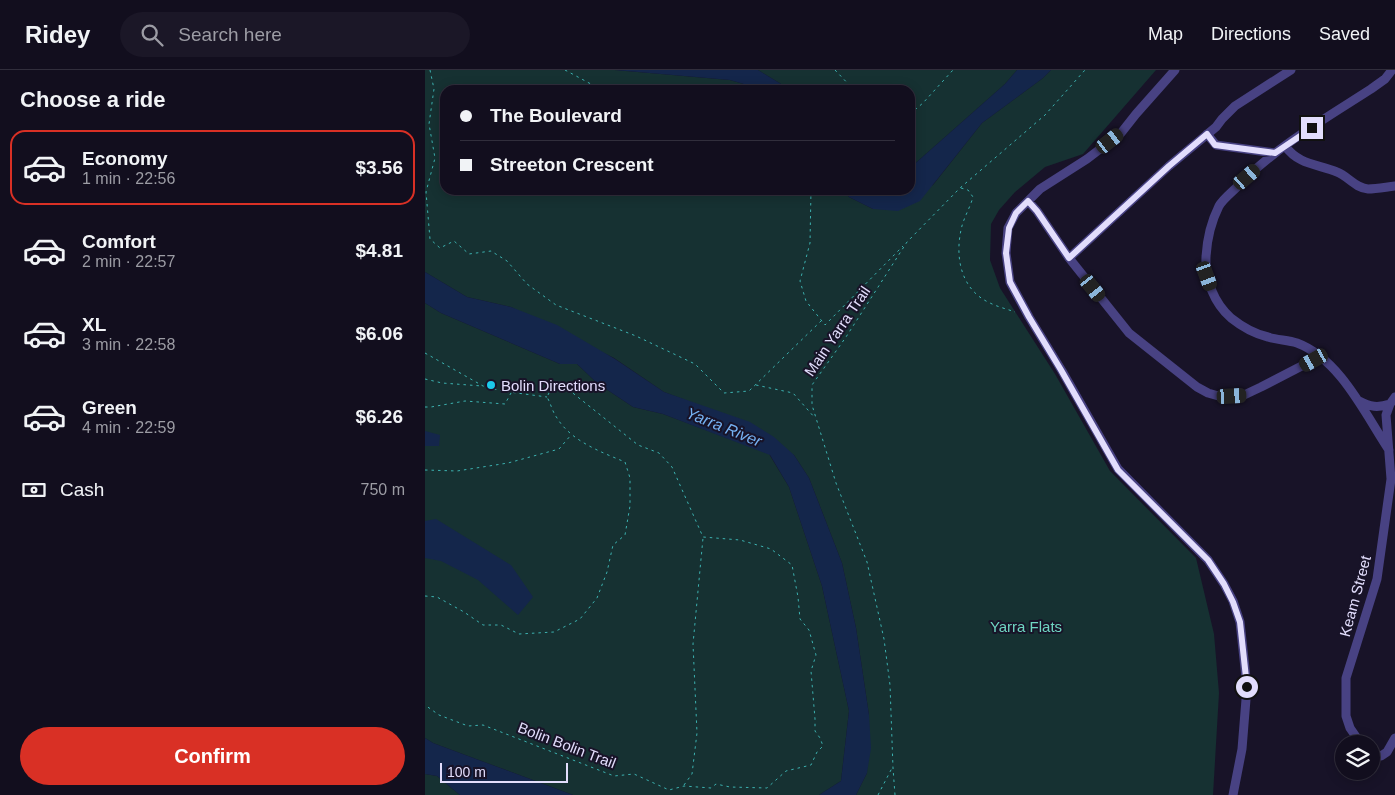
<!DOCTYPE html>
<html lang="en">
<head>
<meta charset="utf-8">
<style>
  :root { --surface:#120e1e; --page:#1b1727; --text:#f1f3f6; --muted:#9c9ca4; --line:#312e3c; --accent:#d93025 }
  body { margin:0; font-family:Arial,sans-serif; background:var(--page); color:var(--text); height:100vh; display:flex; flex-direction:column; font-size:19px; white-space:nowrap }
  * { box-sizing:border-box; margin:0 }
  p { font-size:16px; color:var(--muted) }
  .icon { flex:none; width:28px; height:28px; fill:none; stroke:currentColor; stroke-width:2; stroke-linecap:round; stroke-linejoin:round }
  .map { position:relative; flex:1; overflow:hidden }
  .panel { display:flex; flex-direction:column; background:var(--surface); width:425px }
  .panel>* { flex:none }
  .hud { position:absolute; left:15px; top:15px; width:475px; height:110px; border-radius:15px; box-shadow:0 2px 12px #0003,0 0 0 1px var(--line); display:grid; align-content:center; height:110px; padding:0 20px; background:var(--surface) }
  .fabs { position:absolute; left:910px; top:665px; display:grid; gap:10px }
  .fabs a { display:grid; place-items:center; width:45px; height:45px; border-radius:50%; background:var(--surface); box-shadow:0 2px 12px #0003,0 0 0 1px var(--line); font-size:25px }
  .scale { position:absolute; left:15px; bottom:12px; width:128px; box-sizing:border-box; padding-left:5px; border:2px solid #e2ddfc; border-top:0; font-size:14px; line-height:18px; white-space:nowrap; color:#e2ddfc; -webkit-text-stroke:4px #181328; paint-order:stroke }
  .end { position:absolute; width:22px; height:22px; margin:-11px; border:6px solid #e2ddfc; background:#111; box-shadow:0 0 0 2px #111 }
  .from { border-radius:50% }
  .car { position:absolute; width:15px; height:30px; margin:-15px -8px; border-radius:6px; box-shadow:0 0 4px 1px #0007; background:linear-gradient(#222 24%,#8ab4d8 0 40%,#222 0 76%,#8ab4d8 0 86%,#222 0) }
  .hud b { display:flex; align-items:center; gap:18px; height:48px; font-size:19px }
  .hud b+b { border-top:1px solid var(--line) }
  .hud i { width:12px; height:12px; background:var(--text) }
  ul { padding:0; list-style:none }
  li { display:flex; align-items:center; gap:15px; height:75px; margin:0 10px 8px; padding:0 10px; border:2px solid transparent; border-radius:15px }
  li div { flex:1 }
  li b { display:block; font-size:19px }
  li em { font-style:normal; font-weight:600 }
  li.selected { border-color:var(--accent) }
  li>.icon { width:45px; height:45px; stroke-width:1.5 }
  h2 { padding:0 20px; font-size:22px; line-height:60px }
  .pay { display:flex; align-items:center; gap:12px; height:55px; padding:0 20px; font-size:19px }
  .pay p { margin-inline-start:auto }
  .primary-button { display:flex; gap:10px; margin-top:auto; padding:10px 20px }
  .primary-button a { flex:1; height:58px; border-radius:30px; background:var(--accent); color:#fff; font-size:20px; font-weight:600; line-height:58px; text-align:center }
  header { display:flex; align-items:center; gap:30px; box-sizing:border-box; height:70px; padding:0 25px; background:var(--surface); border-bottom:1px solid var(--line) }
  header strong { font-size:24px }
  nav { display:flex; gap:28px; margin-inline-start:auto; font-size:18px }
  .search { width:350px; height:45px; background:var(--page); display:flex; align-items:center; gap:12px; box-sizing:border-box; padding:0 18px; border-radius:28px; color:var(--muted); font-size:19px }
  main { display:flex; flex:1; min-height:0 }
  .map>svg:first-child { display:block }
</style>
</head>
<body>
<header>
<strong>Ridey</strong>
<div class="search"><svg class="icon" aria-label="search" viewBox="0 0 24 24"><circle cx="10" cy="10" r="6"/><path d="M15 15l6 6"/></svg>Search here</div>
<nav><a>Map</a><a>Directions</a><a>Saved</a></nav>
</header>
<main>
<section class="panel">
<h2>Choose a ride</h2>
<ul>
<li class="selected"><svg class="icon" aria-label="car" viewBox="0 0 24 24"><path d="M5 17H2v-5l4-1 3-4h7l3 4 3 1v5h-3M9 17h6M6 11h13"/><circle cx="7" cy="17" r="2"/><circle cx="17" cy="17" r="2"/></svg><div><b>Economy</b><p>1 min · 22:56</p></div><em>$3.56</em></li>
<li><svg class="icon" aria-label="car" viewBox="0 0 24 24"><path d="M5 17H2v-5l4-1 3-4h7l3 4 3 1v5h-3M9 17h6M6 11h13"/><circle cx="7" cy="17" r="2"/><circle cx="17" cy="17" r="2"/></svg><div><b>Comfort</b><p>2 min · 22:57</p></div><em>$4.81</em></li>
<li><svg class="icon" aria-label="car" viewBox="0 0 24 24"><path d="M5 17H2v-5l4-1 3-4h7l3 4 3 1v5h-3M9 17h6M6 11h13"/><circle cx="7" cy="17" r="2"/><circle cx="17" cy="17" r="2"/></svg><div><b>XL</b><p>3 min · 22:58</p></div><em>$6.06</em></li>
<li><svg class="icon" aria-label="car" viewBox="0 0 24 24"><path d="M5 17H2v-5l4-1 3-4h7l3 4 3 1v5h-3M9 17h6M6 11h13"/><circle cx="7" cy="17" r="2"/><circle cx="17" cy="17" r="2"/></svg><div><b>Green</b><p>4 min · 22:59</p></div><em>$6.26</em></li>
</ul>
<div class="pay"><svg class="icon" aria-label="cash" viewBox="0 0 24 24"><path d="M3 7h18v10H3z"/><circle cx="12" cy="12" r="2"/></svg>Cash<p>750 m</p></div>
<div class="primary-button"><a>Confirm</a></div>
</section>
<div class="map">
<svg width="970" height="725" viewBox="0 0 970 725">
  <rect width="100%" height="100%" fill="#181328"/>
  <path fill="#163132" d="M0,0H190L305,10L329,17L333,20H20V120H419L424,127L448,139L508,115L557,53L618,8L626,0H731L658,84L620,97L590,122L574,140L566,154L565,190L575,218L630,304L685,401L771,488L789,564L794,623L788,725H431L442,703L444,645L431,558L417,493L384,408L369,385L271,334L239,322L189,288L86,237L42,227L0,202Z
    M333,0H592L580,14L485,98V20H366Z
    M0,233L16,243L135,294H152L172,313L208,337L238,344L344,384L364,417L397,516L424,641L416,711L394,725H148L8,673L0,668Z
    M0,704L12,706L35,725H0Z"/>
  <path fill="#14264b" d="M190,0H333L366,20H333L329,17L305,10Z
    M592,0H626L618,8L557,53L495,131L473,141L448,139L424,127L419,120H485V98L580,14Z
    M0,202L42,227L86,237L132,255L190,289L239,322L325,352L349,367L369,385L384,408L417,493L431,558L444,645L446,678L442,703L431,725H394L416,711L424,641L397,516L364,417L345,385L238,344L208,337L172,313L152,294H135L16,243L0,233Z
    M0,361L15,365L14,376H0Z
    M11,449L86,495L108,527L93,545L53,510L16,491L0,488V451Z
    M0,668L8,673L148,725H35L12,706L0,704Z"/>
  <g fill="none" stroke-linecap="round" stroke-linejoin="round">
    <path stroke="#3cb1b0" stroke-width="1" stroke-dasharray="2.5 4" stroke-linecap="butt" d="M5,0L9,19L4,54L10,88L1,122L5,169L15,178L29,171L44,184L66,181L82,191L102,214L131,235L211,266L270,294L299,323L324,321L396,251
      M140,0L177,20
      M410,0L429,20
      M485,44L498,33L528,0
      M536,118L543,120L548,127C545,138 538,149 536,160C530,188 536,220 565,233C573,237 582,239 590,242
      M386,120L385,173L375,211L381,231L400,255L478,176
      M0,283L58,316L77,321L122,327
      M0,309L17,313L57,316
      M331,315L368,323L390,348
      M0,337H6L40,331L80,334L86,323
      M0,400L32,401L83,393L134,379L146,365
      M0,526L12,527L39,542L58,555H76L94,564L129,562L155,549L172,528L182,502L188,475L200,465L205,436V408L200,392C176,382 146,371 132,348C127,341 126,334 122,327L127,317L139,316L213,375L234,383L247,397L278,467L315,470L346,479L367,495L373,527L375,549L384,560L391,585L386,601L390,649V661L395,668L398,676L392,682L386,695L361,701L342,718L305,717L291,714L286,718L259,716L244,720L209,704L189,706L58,655L43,656L14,645L0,635
      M259,715L267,704L272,663L268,574L278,468
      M453,725L467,698
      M470,725L468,698L465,615L459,569L442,492L411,413L387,335V315L421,267L482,172L535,118L620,45L660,0"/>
    <path stroke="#484283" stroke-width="9" d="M750,0L711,44L696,63L662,89L615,119L591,143L583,158L581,183L585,212L604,247L637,301L693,399L783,490L799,514L808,531L815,552L822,617L817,679L808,725
      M782,64L791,75L850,83
      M860,76C874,95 892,94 912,102C923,106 930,118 943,119C952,119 961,117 970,116
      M603,131L612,141L644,188L704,263L772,317L783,323L797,327L817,326L836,317L896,286
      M644,188L744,96L791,57L797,49L810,36L866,0
      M934,331C945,337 953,338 965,334
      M964,380C940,344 915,289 872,273C863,270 852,270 843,267C830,264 816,256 806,248C789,233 780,210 781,187C782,169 786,152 794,136C798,129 806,123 812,117C849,78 901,48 946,19L960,9L967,0
      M936,674L925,658L921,646V608L952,509L966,409L961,345L965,334L970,327
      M946,683L949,686H956L962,682L970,668"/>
  </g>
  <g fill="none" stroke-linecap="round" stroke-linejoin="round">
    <path stroke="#e2ddfc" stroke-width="6" d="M822,617L815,552L808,532L799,514L783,490L693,400L636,300L604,247L585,212L581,183L584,158L591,143L603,131L612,141L644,188L744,96L782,64L790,75L850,83L887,58"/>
  </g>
  <circle fill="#1bcaea" stroke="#181328" stroke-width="2" cx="66" cy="315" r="5"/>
  <g text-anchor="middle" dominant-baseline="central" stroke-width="4" stroke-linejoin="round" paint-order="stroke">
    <g font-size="15" fill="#e2ddfc" stroke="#181328">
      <text transform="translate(412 261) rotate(-56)">Main Yarra Trail</text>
      <text transform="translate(930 526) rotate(-75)">Keam Street</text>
      <text transform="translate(142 675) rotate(21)">Bolin Bolin Trail</text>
    </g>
    <g font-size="15" fill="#e2ddfc" stroke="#181328" text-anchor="start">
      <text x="76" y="315">Bolin Directions</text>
    </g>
    <g font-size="15" fill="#6fd6c2" stroke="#181328">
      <text x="601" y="556">Yarra Flats</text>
    </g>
    <g font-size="16" font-style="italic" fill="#75b1f2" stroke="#181328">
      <text transform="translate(299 357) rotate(22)">Yarra River</text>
    </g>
  </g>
</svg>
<div class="fabs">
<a><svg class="icon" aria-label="layers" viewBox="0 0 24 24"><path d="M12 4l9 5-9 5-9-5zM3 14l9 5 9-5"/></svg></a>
</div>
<div class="scale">100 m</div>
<i class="end from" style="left:822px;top:617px"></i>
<i class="end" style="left:887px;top:58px"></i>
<i class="car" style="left:685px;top:71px;rotate:52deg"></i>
<i class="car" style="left:822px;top:107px;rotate:49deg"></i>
<i class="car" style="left:782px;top:206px;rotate:160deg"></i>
<i class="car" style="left:668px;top:218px;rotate:141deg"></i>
<i class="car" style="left:889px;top:290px;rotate:241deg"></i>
<i class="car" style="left:807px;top:326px;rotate:87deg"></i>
<div class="hud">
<b><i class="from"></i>The Boulevard</b>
<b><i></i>Streeton Crescent</b>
</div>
</div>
</main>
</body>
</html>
